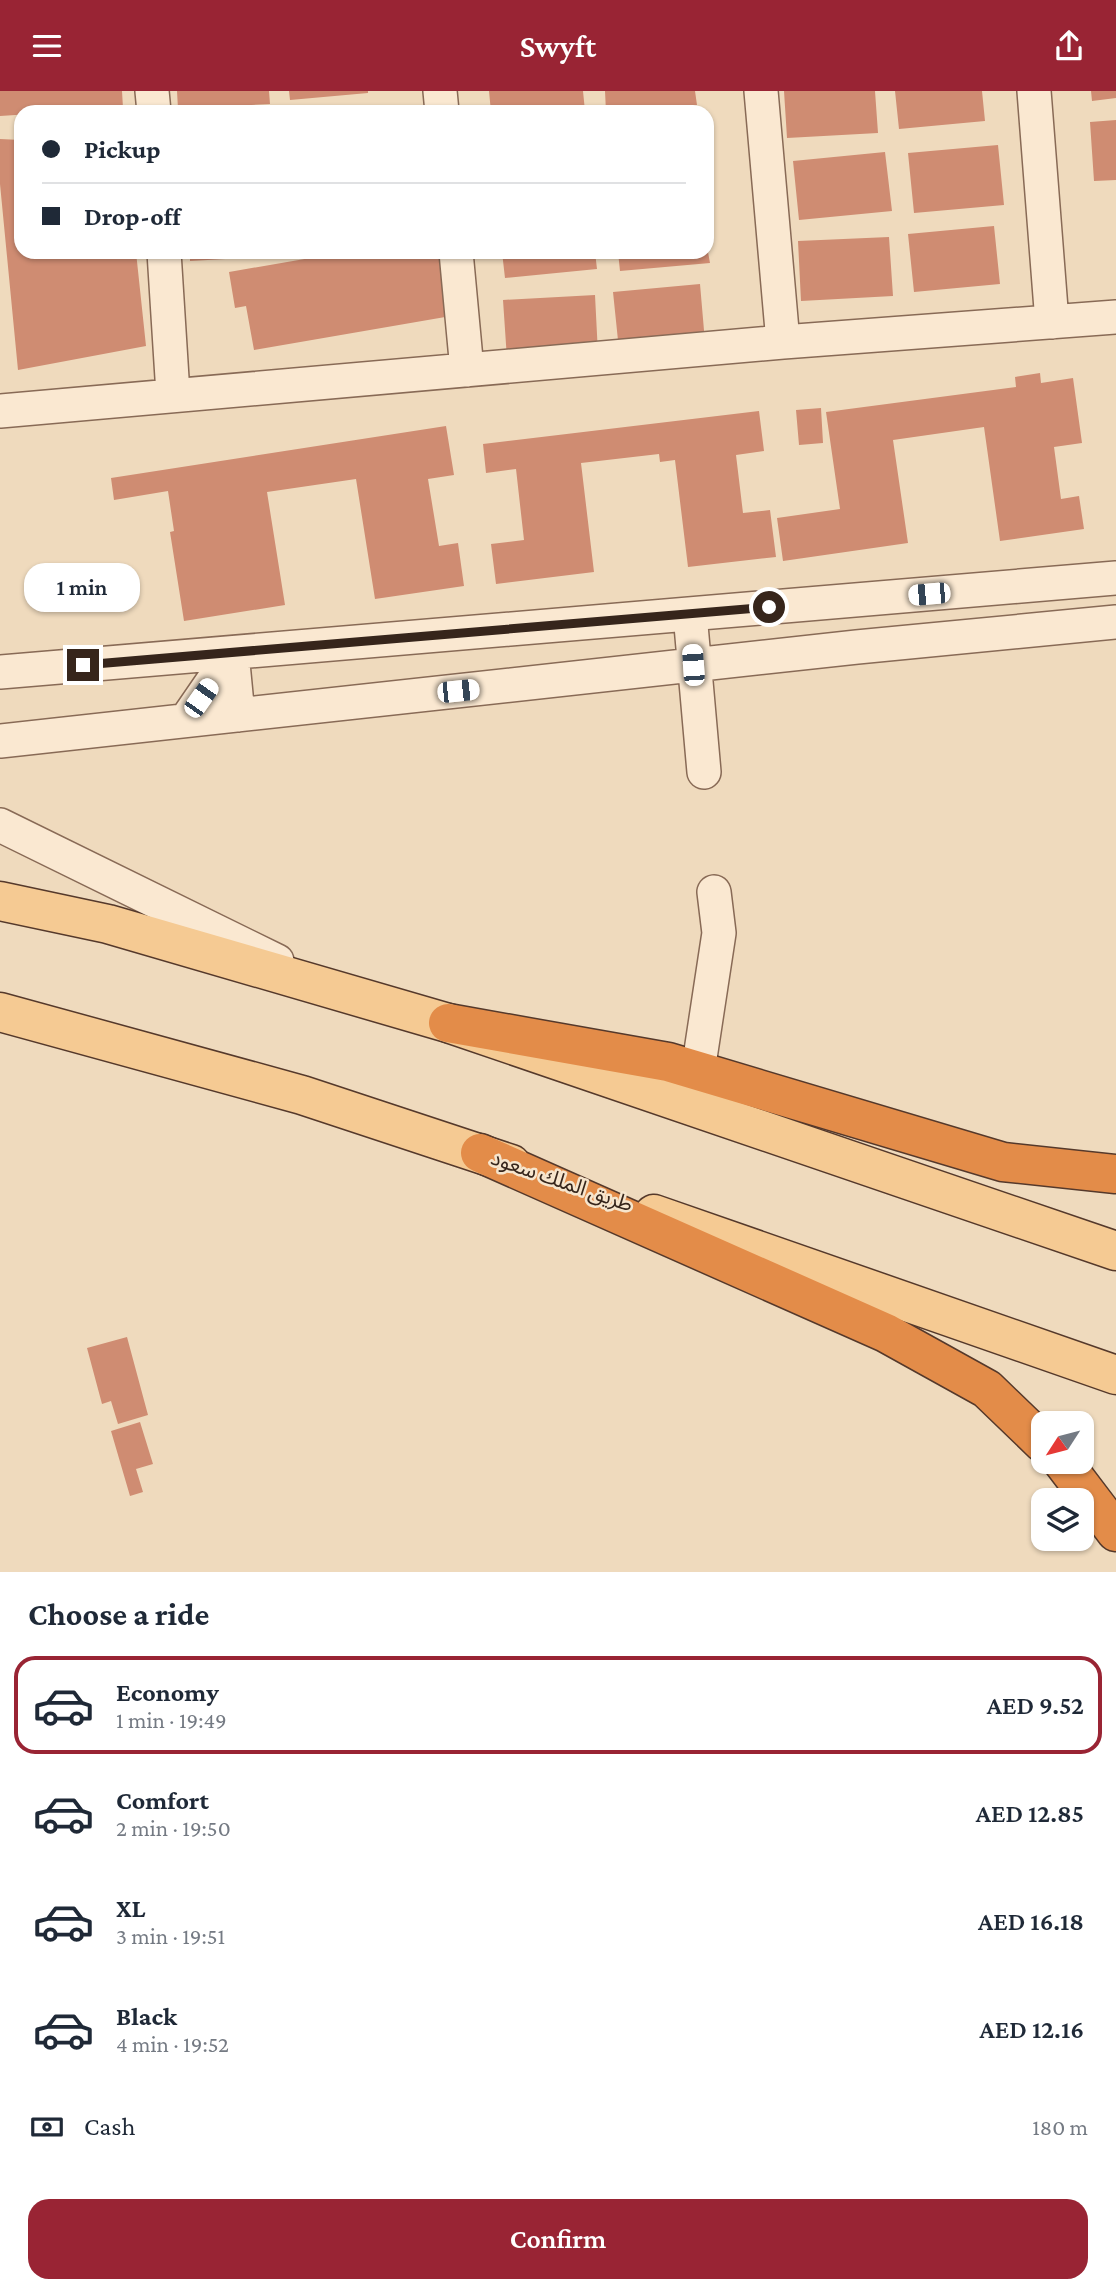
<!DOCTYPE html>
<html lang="en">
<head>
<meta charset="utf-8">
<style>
  :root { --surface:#fff; --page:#f2f2f3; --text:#1f2937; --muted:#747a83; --line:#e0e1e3; --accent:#992434 }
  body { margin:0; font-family:"Crimson Pro","Noto Sans Arabic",serif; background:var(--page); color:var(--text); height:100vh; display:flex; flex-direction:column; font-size:26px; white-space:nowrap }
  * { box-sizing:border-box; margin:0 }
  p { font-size:23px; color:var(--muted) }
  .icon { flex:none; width:38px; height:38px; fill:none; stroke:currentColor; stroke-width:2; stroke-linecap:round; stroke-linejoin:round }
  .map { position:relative; height:1481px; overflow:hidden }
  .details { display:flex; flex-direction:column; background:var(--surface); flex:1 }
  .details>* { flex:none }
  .hud { position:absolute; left:14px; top:14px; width:700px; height:154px; border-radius:21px; box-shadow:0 2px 5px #0004; display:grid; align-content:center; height:154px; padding:0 28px; background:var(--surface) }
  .needle { width:46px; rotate:234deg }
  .controls { position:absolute; left:1031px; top:1320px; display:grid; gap:14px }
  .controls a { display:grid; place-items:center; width:63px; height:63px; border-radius:14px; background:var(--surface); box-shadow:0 2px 5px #0004; font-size:35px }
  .end { position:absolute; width:32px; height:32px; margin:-16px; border:9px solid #36251b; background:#fff; box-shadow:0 0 0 4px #fff }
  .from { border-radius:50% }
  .bubble { position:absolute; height:49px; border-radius:21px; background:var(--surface); box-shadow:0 2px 5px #0004; font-size:23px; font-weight:600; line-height:49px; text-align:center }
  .car { position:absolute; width:21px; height:42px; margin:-21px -10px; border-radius:9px; box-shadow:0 0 5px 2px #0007; background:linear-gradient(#fff 24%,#345 0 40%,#fff 0 76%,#345 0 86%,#fff 0) }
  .hud b { display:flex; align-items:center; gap:24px; height:66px; font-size:26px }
  .hud b+b { border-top:2px solid var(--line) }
  .hud i { width:18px; height:18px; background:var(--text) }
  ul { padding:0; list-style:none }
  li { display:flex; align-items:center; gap:21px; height:98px; margin:0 14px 10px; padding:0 14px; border:4px solid transparent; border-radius:21px }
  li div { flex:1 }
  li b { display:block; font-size:26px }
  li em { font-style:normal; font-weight:600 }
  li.active { border-color:var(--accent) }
  li>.icon { width:63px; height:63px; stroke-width:1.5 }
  h2 { padding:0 28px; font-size:32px; line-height:84px }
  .pay { display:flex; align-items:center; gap:18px; height:77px; padding:0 28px; font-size:26px }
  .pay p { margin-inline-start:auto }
  .primary-button { display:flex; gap:14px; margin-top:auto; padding:14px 28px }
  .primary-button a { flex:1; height:80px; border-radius:21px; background:var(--accent); color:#fff; font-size:28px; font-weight:600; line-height:80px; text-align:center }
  header { display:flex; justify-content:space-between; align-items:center; height:91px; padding:0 28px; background:var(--accent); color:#fff; font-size:32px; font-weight:600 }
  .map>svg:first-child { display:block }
</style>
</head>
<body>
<header><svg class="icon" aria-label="menu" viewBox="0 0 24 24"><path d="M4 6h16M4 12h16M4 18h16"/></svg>Swyft<svg class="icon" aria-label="share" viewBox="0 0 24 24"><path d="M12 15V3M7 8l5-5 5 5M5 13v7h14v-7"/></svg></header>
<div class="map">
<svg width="1116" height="1481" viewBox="0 0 1116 1481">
  <rect width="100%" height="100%" fill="#efdabd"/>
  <path fill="#cf8c72" d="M0,0H122L123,17L0,25Z
    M177,0H269L270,13L178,18Z
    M289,0H368V2L290,9Z
    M489,0H583L585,20L491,21Z
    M605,0H695L697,14L606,21Z
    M784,0H875L878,42L787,47Z
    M895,0H982L985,30L899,38Z
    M1091,0H1116V7L1092,10Z
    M387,14V21H329V19Z
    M1116,29V89L1094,90L1090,31Z
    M0,48L21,49V161H136L146,255L18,279L0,93Z
    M998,54L1004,114L914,122L908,62Z
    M885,61L892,120L799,129L793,70Z
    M994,135L1000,193L914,201L908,143Z
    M889,146L893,205L801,210L798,150Z
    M190,161H281V165L190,170Z
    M345,161H440L451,225L254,259L246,215L235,217L229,181Z
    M502,161H595L597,178L505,187Z
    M618,161H708L710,172L620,180Z
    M700,193L705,251L619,259L613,201Z
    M595,204L598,263L507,268L503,209Z
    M1040,282L1041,292L1073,287L1082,352L1054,356L1061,408L1079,405L1084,438L1000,450L984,336L893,349L908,452L783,470L777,427L840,418L826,321L1016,296L1015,286Z
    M821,317L823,352L799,354L796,319Z
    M759,320L764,360L736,364L743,422L770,419L776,466L688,476L675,369L660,371L659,363L581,372L594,481L496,493L491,453L524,449L516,378L486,382L483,353Z
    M446,335L454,384L428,388L439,455L458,452L464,495L375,508L356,388L267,401L285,514L184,530L170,441L174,440L168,400L114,409L111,387Z
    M127,1246L148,1324L118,1333L111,1310L102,1313L87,1257Z
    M140,1331L153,1373L136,1378L143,1401L130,1405L111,1340Z"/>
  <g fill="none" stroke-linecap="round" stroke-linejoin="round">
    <g stroke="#886a56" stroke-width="36">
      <path id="minor" d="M152,0L154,21
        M440,0L442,21
        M761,0L783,251
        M1034,0L1052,231
        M164,161L173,303
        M456,161L467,279
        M0,320L783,251L1116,226
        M690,523L704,681
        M0,581L1116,487
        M186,629L232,562L238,624
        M0,650L857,556L1116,531
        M0,734L277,870
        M698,980L719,842L714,801"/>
    </g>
    <g stroke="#55392b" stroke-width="41">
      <path id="major" d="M0,810L108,833L448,932L1116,1160
        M0,921L302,1004L511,1073
        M654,1123L1116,1284"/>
    </g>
    <g stroke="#55392b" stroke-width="41">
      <path id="highway" d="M448,932L668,971L1003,1071L1116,1083
        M480,1062L886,1242L987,1298L1043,1352
        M1062,1370L1116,1441"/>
    </g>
    <use href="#minor" stroke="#fae8d1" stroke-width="33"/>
    <use href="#major" stroke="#f5ca93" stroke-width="38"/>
    <use href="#highway" stroke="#e38c49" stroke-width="38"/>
  </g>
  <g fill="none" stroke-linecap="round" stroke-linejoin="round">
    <path stroke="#36251b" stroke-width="9" d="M83,574L769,516"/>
  </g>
  <g text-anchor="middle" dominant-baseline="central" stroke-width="5" stroke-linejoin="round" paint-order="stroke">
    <g font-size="21" fill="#36251b" stroke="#f6e5cd">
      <text transform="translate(562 1090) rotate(19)">طريق الملك سعود</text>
    </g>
  </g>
</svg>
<div class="controls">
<a><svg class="needle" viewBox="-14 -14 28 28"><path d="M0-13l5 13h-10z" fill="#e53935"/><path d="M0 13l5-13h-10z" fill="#747a83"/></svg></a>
<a><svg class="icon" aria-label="layers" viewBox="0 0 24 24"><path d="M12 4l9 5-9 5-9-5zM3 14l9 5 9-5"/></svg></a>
</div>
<i class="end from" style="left:769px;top:516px"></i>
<i class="end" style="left:83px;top:574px"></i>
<div class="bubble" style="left:24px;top:472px;width:116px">1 min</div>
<i class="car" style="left:929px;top:503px;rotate:265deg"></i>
<i class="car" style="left:693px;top:574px;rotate:356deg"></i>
<i class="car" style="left:458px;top:600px;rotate:84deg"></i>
<i class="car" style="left:201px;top:607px;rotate:35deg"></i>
<div class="hud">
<b><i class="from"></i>Pickup</b>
<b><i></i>Drop-off</b>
</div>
</div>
<section class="details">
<h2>Choose a ride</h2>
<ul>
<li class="active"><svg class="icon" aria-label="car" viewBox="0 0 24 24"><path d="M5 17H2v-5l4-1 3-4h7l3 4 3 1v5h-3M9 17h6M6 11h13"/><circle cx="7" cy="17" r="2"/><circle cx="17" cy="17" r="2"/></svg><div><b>Economy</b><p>1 min · 19:49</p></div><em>AED 9.52</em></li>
<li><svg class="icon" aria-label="car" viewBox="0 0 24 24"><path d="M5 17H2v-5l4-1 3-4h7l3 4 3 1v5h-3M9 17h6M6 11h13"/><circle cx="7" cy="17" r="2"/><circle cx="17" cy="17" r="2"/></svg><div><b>Comfort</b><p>2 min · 19:50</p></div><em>AED 12.85</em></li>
<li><svg class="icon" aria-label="car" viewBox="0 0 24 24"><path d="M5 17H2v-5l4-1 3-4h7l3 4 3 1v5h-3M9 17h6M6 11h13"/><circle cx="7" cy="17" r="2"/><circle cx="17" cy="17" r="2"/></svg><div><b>XL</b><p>3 min · 19:51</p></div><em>AED 16.18</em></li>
<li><svg class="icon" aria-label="car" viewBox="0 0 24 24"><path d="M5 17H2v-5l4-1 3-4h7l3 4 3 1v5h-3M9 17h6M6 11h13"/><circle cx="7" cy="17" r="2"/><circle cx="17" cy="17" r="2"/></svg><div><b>Black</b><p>4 min · 19:52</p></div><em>AED 12.16</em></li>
</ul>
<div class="pay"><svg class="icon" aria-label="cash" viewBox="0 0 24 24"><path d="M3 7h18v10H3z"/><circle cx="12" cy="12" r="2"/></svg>Cash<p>180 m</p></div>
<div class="primary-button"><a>Confirm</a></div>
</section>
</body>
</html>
